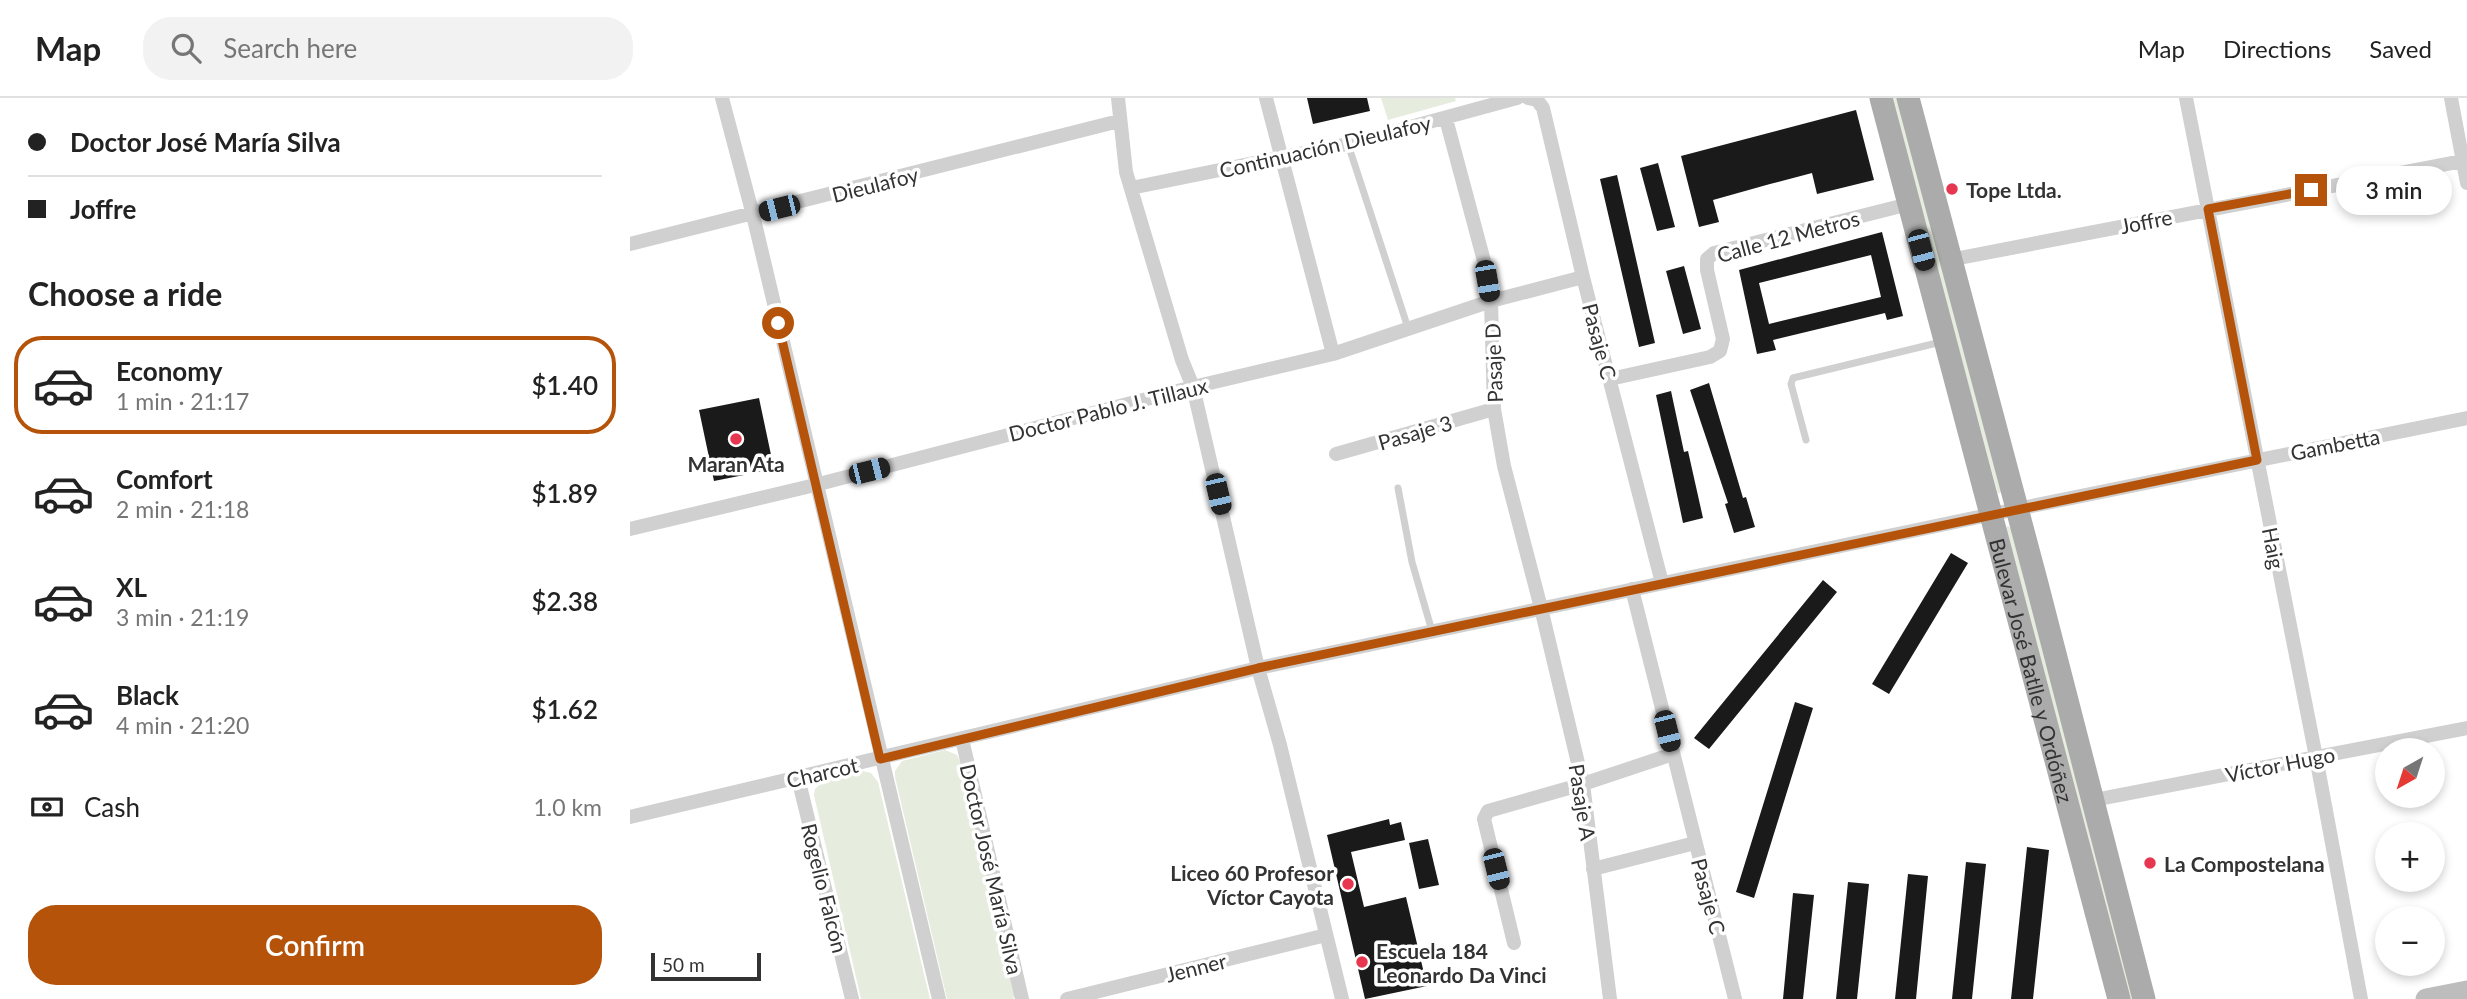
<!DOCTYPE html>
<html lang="en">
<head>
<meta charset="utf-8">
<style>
  :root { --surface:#fff; --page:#f2f2f2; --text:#222; --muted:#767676; --line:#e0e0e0; --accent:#b45309 }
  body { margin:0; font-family:Lato,sans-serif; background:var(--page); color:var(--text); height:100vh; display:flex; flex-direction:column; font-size:26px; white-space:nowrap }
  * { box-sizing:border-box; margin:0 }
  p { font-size:23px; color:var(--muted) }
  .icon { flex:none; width:38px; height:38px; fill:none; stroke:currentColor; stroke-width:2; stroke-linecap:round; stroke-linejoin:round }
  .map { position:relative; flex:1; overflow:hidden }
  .panel { display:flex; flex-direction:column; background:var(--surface); width:630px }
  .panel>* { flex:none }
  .banner { display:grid; align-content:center; height:154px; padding:0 28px; background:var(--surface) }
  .needle { width:46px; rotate:219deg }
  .fabs { position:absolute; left:1745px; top:640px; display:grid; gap:14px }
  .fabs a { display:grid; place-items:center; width:70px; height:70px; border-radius:50%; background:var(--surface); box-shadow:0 4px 10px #0003; font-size:35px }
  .scale { position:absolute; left:21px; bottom:18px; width:110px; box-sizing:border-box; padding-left:7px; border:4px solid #333; border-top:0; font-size:19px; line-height:24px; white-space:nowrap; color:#333; -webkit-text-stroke:5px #fff; paint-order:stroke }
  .end { position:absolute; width:32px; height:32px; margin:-16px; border:9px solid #b45309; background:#fff; box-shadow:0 0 0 4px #fff }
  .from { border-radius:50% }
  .bubble { position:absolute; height:49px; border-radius:24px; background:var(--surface); box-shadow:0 4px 10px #0003; font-size:23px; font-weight:600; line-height:49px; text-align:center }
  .car { position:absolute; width:21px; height:42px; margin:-21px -10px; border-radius:9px; box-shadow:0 0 5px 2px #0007; background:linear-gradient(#222 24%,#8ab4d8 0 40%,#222 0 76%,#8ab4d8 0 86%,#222 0) }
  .banner b { display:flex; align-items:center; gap:24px; height:66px; font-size:26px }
  .banner b+b { border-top:2px solid var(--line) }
  .banner i { width:18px; height:18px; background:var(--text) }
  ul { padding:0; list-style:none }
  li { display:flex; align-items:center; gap:21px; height:98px; margin:0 14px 10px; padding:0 14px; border:4px solid transparent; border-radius:28px }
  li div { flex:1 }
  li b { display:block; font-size:26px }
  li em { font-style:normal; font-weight:600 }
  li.on { border-color:var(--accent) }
  li>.icon { width:63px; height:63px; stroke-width:1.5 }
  h2 { padding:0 28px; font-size:32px; line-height:84px }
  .pay { display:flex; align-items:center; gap:18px; height:77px; padding:0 28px; font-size:26px }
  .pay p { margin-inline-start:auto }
  .button { display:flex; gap:14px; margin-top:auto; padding:14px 28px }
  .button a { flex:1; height:80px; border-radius:28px; background:var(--accent); color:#fff; font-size:28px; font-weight:600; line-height:80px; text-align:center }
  header { display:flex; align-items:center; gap:42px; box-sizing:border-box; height:98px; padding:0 35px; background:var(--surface); border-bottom:2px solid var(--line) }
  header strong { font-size:33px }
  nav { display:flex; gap:38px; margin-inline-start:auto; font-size:24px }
  .search { width:490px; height:63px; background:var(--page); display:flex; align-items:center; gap:18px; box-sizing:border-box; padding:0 24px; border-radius:28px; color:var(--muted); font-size:26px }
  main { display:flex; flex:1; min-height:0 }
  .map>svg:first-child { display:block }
</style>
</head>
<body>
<header>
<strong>Map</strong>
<div class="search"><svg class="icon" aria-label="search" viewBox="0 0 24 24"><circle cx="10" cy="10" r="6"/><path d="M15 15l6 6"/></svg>Search here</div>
<nav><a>Map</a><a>Directions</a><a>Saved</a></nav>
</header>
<main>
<section class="panel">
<div class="banner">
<b><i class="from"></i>Doctor José María Silva</b>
<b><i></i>Joffre</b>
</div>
<h2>Choose a ride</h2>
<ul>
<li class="on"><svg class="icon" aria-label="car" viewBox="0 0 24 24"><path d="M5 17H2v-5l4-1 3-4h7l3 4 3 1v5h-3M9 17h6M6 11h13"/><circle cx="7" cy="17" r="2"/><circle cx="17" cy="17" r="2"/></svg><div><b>Economy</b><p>1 min · 21:17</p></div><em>$1.40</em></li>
<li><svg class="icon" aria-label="car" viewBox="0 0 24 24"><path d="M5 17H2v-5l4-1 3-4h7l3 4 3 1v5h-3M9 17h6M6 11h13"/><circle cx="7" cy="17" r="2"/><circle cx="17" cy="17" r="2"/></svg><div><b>Comfort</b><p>2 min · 21:18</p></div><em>$1.89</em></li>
<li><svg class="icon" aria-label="car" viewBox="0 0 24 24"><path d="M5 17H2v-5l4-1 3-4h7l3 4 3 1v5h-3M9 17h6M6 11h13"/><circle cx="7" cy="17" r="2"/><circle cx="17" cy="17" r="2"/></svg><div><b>XL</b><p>3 min · 21:19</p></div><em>$2.38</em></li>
<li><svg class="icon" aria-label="car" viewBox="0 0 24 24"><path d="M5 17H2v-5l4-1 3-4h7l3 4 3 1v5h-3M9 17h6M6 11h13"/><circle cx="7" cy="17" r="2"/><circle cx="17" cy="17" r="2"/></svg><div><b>Black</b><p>4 min · 21:20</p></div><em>$1.62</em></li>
</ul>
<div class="pay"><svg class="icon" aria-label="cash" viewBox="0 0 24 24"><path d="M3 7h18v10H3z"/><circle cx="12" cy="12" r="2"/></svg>Cash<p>1.0 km</p></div>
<div class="button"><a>Confirm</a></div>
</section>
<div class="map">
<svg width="1837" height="901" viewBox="0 0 1837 901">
  <rect width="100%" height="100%" fill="#fff"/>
  <path fill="#e6ecde" d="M751,0H825L826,3L758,22Z
    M1261,0H1267L1371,394L1368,396Z
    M1378,428L1381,430L1506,901H1500L1374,431Z
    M315,652L327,657L331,666L385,897L383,901H317L265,679V673L272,663Z
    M233,673L241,675L248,684L300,901H231L184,697L185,691L195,681Z"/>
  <path fill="#1a1a1a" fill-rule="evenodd" d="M677,0H737L740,13L683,26Z
    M1226,12L1244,82L1187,96L1182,75L1140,86L1083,102L1089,124L1069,129L1051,58Z
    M1028,65L1045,129L1027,133L1010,70Z
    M987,77L1025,245L1009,249L970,81Z
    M1252,134L1273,218L1257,222L1255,215L1143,242L1146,252L1127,256L1109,172ZM1241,157L1251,199L1139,226L1129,185Z
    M1054,168L1071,231L1053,236L1036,173Z
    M1079,285L1113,400L1116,399L1125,429L1104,435L1095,406L1098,405L1060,292Z
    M1041,293L1054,354L1058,353L1073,420L1053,425L1026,297Z
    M129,300L144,371L84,383L69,312Z
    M1321,455L1338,465L1259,596L1242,586Z
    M1193,482L1207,494L1079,651L1064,640Z
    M1165,604L1183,610L1124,800L1106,794Z
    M759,721L760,727L771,724L775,742L721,754L734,809L776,799L797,888L735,901L697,737Z
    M798,741L809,787L789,791L779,745Z
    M1397,749L1419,752L1403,901H1381Z
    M1336,764L1356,766L1342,901H1322Z
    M1278,776L1298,778L1286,901H1265Z
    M1218,784L1239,786L1227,901H1206Z
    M1163,795L1184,797L1173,901H1153Z"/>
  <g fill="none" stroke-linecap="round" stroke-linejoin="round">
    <path stroke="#d0d0d0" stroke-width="7" d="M718,46L778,230
      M1176,342L1161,286L1163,280L1311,244
      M768,390L782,464L802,533"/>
    <path stroke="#d0d0d0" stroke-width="14" d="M92,0L123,117L309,901
      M488,0L496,74L552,262L563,289L628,570L650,647L712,901
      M636,0L703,256
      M898,0L907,2L913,10L953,179L1032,485
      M1556,0L1686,659L1731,901
      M1821,0L1837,85
      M816,21L854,163L861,203L864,311L874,368L911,510L953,686L980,901
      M501,90L718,46L887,0
      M0,146L489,23
      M1319,162L1837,62
      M980,281L1080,259L1090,253L1093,241L1077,172V161L1084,155L1279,106
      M706,356L864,311
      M0,431L185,387L563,289L703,256L861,203L953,179
      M1002,491L1105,901
      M332,641L392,901
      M168,680L222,901
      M1464,702L1837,630
      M0,719L628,570L1387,411L1837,320
      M963,771L1065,745
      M884,845L854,721L858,713L953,686L1043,656
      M437,901L696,837"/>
    <path stroke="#bdbdbd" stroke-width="21" d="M1796,901L1837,893"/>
    <g stroke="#ababab" stroke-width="23">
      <path id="s1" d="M1251,0L1489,901"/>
      <path d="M1278,0L1406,482L1514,901"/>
    </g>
  </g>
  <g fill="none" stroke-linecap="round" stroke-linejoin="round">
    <path stroke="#b45309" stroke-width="9" d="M148,225L250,661L628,570L1627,362L1578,111L1681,92"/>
  </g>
  <g fill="#e73750" stroke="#fff" stroke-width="2.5">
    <circle cx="1322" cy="91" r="7"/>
    <circle cx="106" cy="341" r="7"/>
    <circle cx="1520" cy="765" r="7"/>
    <circle cx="718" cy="786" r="7"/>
    <circle cx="732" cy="864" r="7"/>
  </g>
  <g text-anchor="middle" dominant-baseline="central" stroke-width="7" stroke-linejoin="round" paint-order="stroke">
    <g font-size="21" fill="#333" stroke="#fff">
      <text transform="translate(695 48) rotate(-13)">Continuación Dieulafoy</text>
      <text transform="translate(245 86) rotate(-14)">Dieulafoy</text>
      <text transform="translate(1516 123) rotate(-11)">Joffre</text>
      <text transform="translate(1158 138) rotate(-15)">Calle 12 Metros</text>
      <text transform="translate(970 243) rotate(75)">Pasaje C</text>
      <text transform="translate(863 265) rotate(-92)">Pasaje D</text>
      <text transform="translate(478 311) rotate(-14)">Doctor Pablo J. Tillaux</text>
      <text transform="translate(785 334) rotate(-16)">Pasaje 3</text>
      <text transform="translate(1705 346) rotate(-11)">Gambetta</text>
      <text transform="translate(1644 450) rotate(79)">Haig</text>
      <text stroke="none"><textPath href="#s1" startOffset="592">Bulevar José Batlle y Ordóñez</textPath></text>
      <text transform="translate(1650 666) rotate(-11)">Víctor Hugo</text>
      <text transform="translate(192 674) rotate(-13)">Charcot</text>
      <text transform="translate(953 704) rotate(81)">Pasaje A</text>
      <text transform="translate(362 771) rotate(77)">Doctor José María Silva</text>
      <text transform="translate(195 790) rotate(76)">Rogelio Falcón</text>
      <text transform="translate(1079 798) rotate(75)">Pasaje C</text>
      <text transform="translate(566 869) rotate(-14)">Jenner</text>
    </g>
    <g font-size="21" font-weight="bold" fill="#333" stroke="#fff" text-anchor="start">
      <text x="1336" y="91">Tope Ltda.</text>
      <text x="106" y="365" text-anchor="middle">Maran Ata</text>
      <text x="1534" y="765">La Compostelana</text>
      <text x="704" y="774" text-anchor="end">Liceo 60 Profesor<tspan x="704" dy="24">Víctor Cayota</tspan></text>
      <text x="746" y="852">Escuela 184<tspan x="746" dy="24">Leonardo Da Vinci</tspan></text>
    </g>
  </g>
</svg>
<div class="fabs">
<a><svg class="needle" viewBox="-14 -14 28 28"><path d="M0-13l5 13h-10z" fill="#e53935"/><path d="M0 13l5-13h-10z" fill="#767676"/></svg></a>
<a>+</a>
<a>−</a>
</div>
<div class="scale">50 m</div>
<i class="end from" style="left:148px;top:225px"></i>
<i class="end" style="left:1681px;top:92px"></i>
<div class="bubble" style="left:1706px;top:68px;width:116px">3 min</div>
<i class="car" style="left:149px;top:110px;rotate:256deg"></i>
<i class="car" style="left:1291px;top:152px;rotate:165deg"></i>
<i class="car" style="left:857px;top:183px;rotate:170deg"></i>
<i class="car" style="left:239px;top:373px;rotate:76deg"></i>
<i class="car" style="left:588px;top:396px;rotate:167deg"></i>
<i class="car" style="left:1037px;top:633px;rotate:166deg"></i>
<i class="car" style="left:866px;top:771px;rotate:166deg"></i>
</div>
</main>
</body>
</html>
